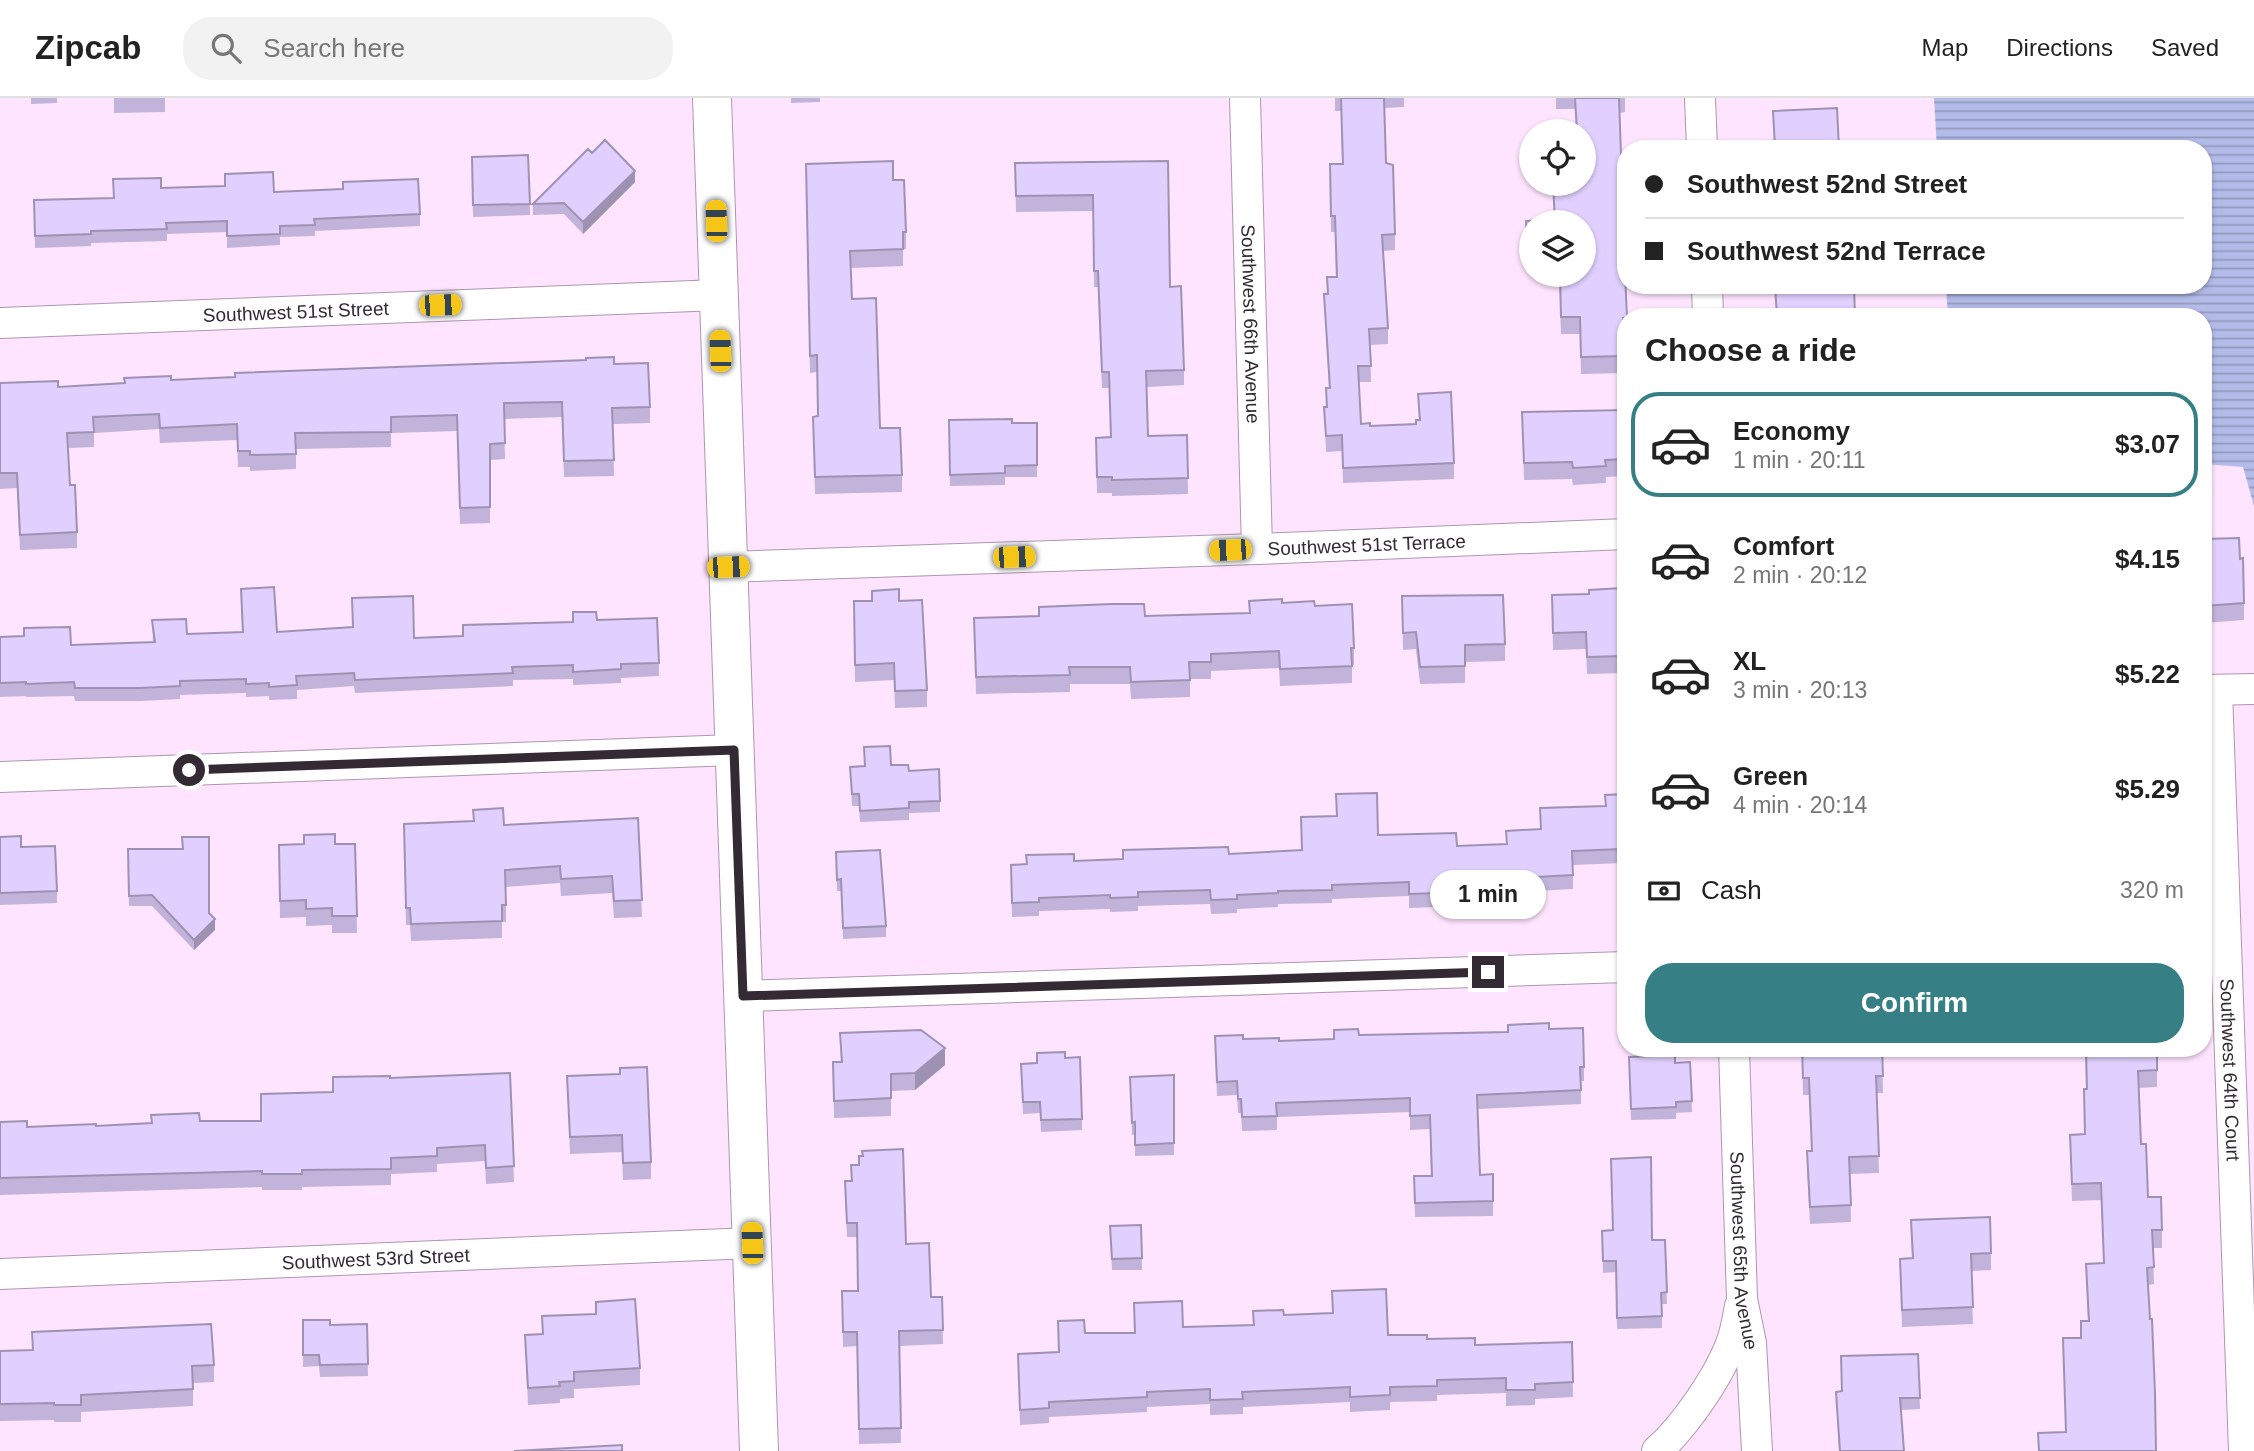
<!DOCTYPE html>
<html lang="en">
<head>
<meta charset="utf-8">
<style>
  :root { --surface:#fff; --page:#f2f2f2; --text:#222; --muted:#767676; --line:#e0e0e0; --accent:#367f85 }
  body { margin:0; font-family:Arial,sans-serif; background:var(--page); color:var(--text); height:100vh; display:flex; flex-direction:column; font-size:26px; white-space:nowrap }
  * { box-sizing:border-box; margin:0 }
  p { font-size:23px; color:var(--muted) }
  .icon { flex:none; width:38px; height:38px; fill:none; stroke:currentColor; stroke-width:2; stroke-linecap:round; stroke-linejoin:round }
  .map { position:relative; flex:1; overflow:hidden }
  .drawer { position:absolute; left:1617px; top:210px; width:595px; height:749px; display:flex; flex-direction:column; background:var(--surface); border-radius:28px; box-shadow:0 2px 5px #0004 }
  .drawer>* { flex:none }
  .hud { position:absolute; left:1617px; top:42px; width:595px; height:154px; border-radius:28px; box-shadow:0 2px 5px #0004; display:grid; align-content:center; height:154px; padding:0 28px; background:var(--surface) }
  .buttons { position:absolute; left:1519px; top:21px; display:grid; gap:14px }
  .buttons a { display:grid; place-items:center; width:77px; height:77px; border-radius:50%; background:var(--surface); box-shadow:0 2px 5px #0004; font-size:35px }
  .end { position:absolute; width:32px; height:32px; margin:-16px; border:9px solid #332a33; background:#fff; box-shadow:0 0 0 4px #fff }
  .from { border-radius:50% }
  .bubble { position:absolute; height:49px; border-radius:24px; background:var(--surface); box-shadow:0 2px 5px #0004; font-size:23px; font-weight:600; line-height:49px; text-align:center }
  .car { position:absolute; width:21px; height:42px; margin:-21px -10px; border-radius:9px; box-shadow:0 0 5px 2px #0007; background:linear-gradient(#f5c518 24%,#345 0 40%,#f5c518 0 76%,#345 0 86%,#f5c518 0) }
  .hud b { display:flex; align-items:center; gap:24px; height:66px; font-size:26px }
  .hud b+b { border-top:2px solid var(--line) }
  .hud i { width:18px; height:18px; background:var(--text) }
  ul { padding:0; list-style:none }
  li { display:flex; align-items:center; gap:21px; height:105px; margin:0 14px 10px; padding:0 14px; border:4px solid transparent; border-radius:28px }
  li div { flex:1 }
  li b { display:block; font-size:26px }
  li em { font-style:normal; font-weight:600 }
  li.current { border-color:var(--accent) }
  li>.icon { width:63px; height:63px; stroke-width:1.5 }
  h2 { padding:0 28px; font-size:32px; line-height:84px }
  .pay { display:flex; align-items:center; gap:18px; height:77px; padding:0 28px; font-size:26px }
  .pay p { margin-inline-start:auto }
  .primary-button { display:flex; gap:14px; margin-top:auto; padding:14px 28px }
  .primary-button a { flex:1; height:80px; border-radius:28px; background:var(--accent); color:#fff; font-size:28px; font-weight:600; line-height:80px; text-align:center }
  header { display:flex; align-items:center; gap:42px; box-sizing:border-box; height:98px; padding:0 35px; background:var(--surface); border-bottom:2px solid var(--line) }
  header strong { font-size:33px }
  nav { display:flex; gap:38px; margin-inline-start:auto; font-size:24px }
  .search { width:490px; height:63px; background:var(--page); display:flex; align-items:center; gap:18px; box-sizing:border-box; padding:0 24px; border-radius:28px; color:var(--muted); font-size:26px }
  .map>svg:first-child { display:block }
</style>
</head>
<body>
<header>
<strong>Zipcab</strong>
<div class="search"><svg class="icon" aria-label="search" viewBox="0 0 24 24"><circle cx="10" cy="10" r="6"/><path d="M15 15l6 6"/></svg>Search here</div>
<nav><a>Map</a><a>Directions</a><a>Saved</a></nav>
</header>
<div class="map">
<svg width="2254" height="1353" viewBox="0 0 2254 1353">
  <defs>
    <pattern id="water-rules" width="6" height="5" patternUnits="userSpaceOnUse" patternTransform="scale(1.75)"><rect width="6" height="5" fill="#b3bce9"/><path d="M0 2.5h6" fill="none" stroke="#9299bd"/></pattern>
  </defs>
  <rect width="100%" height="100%" fill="#fee4fe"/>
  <path fill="url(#water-rules)" d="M1934,0H2254V408L2243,369L2203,366V219H1948L1946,187H2203V51H1937Z"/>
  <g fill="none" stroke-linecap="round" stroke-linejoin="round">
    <g stroke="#ae96ae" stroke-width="32">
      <g id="minor">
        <path id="s1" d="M1245,0L1257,451"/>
        <path d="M1700,0L1702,51"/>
        <path d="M1707,187L1708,219"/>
        <path id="s2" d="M0,225L719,197"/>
        <path id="s3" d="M728,469L1257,451L1626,436"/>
        <path d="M2203,592L2254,591"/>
        <path id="s4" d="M2217,592L2244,1353"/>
        <path d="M0,679L734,652"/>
        <path d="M743,898L1626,869"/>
        <path id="s5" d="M1734,950L1742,1201L1751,1245L1757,1353"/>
        <path id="s6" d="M0,1176L752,1145"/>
        <path d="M1657,1353C1685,1328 1721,1276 1733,1240C1736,1230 1738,1219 1740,1208"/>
      </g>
    </g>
    <g stroke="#ae96ae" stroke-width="40">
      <path id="major" d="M712,0L759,1353"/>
    </g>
    <use href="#minor" stroke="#fff" stroke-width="30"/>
    <use href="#major" stroke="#fff" stroke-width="38"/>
  </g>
  <path fill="#c2b3db" d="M31,0H57V5L31,6Z
    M114,0H165V14L114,15Z
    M791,0H820V4L791,5Z
    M1335,0H1404V9L1384,10L1386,65L1395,136V152L1383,153L1388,230V246L1370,247L1371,284H1359L1361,326L1370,328L1416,326L1419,322L1418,296L1454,365V381L1343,385L1342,353L1326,354L1324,309H1326V290H1329L1324,196H1327V179H1336L1335,134H1331L1330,82L1342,66L1341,13H1335Z
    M1556,0H1625V14L1620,15L1621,56H1626V129H1623L1626,219V237H1623L1624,275L1581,276L1580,236H1561L1559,177L1584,124H1531V166L1527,167L1526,123L1554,122L1553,86H1584V33H1576L1575,11H1556Z
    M1773,13L1839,51H1774Z
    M472,59L530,106V117L473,119Z
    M1168,63L1170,189L1184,272V287L1147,289L1148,338L1187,337L1188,396L1112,398V395H1097L1096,340L1111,339L1109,290H1102L1098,189H1094L1093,113L1016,114L1015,65Z
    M893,82L906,134V151H903V168L851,170L852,201L880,330L902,377V394L815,396L813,319L818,318L817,274L810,275L806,83Z
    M635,84L583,136L564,116L533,117V106Z
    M161,90L274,94L420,116V128L315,133V138L280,139V147L227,150V134L167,136V143L91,145V148L35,150L34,102L114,100Z
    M614,266L650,309V325L613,326L614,378L564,379L562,319L504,321L505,361L490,362V425L460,426L457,333L391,335V349L296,351V371L250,373V369H238L237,342L160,345L159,331L94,335V349L68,350L70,387L77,434V450L20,452L17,390L0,391V285L58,289L171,282Z
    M1626,312V378L1606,379V385L1573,387L1572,381L1524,382L1522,314Z
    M949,322L1012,325H1037V379H1005V387L950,388Z
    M2203,441L2240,461L2244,505V522L2203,525Z
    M241,491L277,534L414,540L463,538L597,522L659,565V578L621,580V585L573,587V581L513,582V588L355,595L354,588L297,592V601L269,602V598L246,599V595L180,597V601L140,603H75L74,598L26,599V598L0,599V539L71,547L153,544L152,522L187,536L242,534Z
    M1626,494V556H1624V575L1587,576L1586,551L1553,552L1552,497Z
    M1402,498L1505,546V563L1465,564V585L1420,586L1416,551L1403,552Z
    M854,503H899L927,592V609L895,610L894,582L855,584Z
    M1249,503L1315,508L1354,550V567H1352V585L1280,588L1279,570L1211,573V581H1190V599L1131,601L1130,586H1070V594L976,596L974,520L1145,518L1249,515Z
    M864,649L891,667L909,673L940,703V714L909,715V722L860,724L859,708H852L850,669L864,668Z
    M1626,693V796H1623L1622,765L1573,767V791L1536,793V797L1438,803V809L1409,810V798L1332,801V805L1278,806V809L1237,811V815L1211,816L1210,806L1138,808V813L1110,814V811L1039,813V818L1012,819L1011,767L1302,752L1378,737L1457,748L1506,746V733L1541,731L1540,710L1605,708L1625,696Z
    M638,720L642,819L614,820L612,795L561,798L560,785L506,789V824H502V840L411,843L410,827H406L404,743L504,727Z
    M0,739L21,749L57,793V805L0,807Z
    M355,746L357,835H332V827L306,828V819L280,820L279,747Z
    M128,751L209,815L215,832L194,852L152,808H129Z
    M836,754L886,828V839L843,841L841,793H837Z
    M1549,931L1584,969V983H1581V1006L1478,1011L1480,1077L1493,1076V1118L1415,1119L1414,1078H1431L1430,1031L1410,1032V1014L1277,1019V1032L1242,1033L1241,1015H1238L1237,997L1217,998L1215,938L1243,941L1279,943L1334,941L1359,937L1508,934Z
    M840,935L945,967L915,992L891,993V1018L834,1020L833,964H841Z
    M1802,950H1882L1883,995H1877L1879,1075L1850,1076L1851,1124L1810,1126L1807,1070V1053H1812L1809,997H1803Z
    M2085,950H2157V989L2138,990L2141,1046L2148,1099L2162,1132V1150H2153L2154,1186L2148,1187L2066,1334L2063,1240H2081L2088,1223L2086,1166L2104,1165L2101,1102L2072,1103L2070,1037L2085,1036L2084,991H2086Z
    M1065,960L1082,1021V1032L1041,1034L1040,1015L1023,1016L1021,966Z
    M1690,964L1692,1014L1676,1015V1021L1631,1022L1629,970L1675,965Z
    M510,975L514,1084L486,1086L485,1063L437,1066V1074L391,1076V1087L302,1089V1092H262V1089L0,1097V1024L27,1029L96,1028L200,1023H261L333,994L390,980Z
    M1174,977V1057L1135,1058V1036L1132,1037L1130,979Z
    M567,978L651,1064V1081L623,1082L622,1054L570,1056Z
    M851,1067L906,1146L931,1199H942L943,1246L899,1248L901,1345L859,1346L857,1248L843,1249L842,1193H857V1139H847L845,1097L851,1083Z
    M1911,1122L1991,1155V1172L1971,1173L1973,1226L1902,1229L1900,1161L1912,1160Z
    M1141,1127L1142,1172H1112L1110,1128Z
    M1602,1133L1652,1142H1665L1667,1206H1662V1230L1617,1231L1616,1174L1603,1175Z
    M1332,1193L1388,1237L1475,1247L1572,1244L1573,1299L1535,1301V1307L1506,1308V1295L1437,1297V1303L1390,1304V1312L1350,1314V1304L1243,1309V1316L1210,1317V1306L1147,1309V1314L1049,1319V1325L1020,1327L1018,1256L1058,1254L1085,1235H1134V1205L1183,1229L1253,1227L1284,1217L1333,1215Z
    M596,1204L640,1270V1287L574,1291V1300L560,1301V1305L528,1307L525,1237L542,1236V1218L596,1216Z
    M303,1222L330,1227L367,1226L368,1278L320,1279L319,1268L303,1269Z
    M0,1253L214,1267V1284L193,1285V1308L81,1314V1324H54V1322L0,1323Z
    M1918,1256L1920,1311L1901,1312L1904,1353H1839L1836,1294L1842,1293Z"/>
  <path fill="#9e92b2" d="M635,73V84L583,136V124Z
    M215,821V832L194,852V842Z
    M945,950V967L915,992V975Z"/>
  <path fill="#e1d0ff" stroke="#9e92b2" stroke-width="2" d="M1341,0H1384L1386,65L1393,67L1395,136L1382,137L1388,230L1369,231L1371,268H1358L1361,326L1370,325V328L1416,326V322H1420L1418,296L1451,294L1454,365L1343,370L1342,337L1326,338L1324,309H1327L1326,290H1330L1324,196H1328L1327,179H1337L1335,118H1331L1330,66H1343Z
    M1575,0H1619L1621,56H1626V112H1622L1627,219L1623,220L1624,258L1581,259L1580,219H1561L1560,177H1584V124H1531V149H1527L1526,123L1555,122L1553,86H1584V33H1577Z
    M1837,10L1839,51H1786V49H1775L1773,13Z
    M605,42L635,73L583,124L564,105L533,106L588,51L592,55Z
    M528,57L530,106L473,107L472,59Z
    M893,63V82H904L906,134H903V151L850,153L852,201L876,200L880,330H900L902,377L815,379L813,319L818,318L817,257L810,258L806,66Z
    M1168,63L1170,189L1181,188L1184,272L1146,273L1148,338L1187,337L1188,380L1112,382V379H1097L1096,340L1111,339L1109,274H1102L1098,173H1094L1093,97L1016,98L1015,65Z
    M273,74L274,94L343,91V84L418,81L420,116L314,121L315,127L280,128V136L227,138V123L166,125L167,131L91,133V136L35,138L34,102L114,100L113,81L161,80V90L225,88V76Z
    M1775,187H1854L1855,219H1777Z
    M614,259V266L648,265L650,309L612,310L614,362L564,363L562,304L504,305L505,345L490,346V409L460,410L457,317L391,319V334L295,335L296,356L250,357V353H238L237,326L160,330L159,316L93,319L94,334L67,335L70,387H75L77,434L20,437L17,375H0V285L58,283V289L125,285L124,280L171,278V282L235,279V275L586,262V260Z
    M1626,312V361L1605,362L1606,368L1573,370L1572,364L1524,365L1522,314Z
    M1012,321V325H1037V367L1005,368V375L950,377L949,322Z
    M2239,440L2240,461L2243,460L2244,505L2203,508V441Z
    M274,489L277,534L353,529L352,500L413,498L414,540L463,538V527L573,524V514H596L597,522L657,520L659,565L621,566V571L573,574V567L512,569L513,575L355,582L354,575L296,578L297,587L269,589V585L246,586V581L180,583V588L140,590H75L74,584L26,586V584L0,585V539L24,538V530L70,529L71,547L155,544L152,522L186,521L187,536L243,534L241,491Z
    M1622,490V494H1626V539H1624V558L1587,559L1586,534L1553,535L1552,497L1589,496V492Z
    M899,491V503L922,502L927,592L895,593L894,565L855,567L854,503H872V493Z
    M1503,497L1505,546L1465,547V568L1420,569L1416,534L1403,535L1402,498Z
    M1282,501V505L1314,503L1315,508L1352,506L1354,550H1351L1352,568L1280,571L1279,553L1211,556V564H1189L1190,582L1131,584L1130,569H1069L1070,577L976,579L974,520L1039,518V509L1112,506H1144L1145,518L1250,515L1249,503Z
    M890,648L891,667H908L909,673L939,671L940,703L909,704V710L860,713L859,696H852L850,669L865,668L864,649Z
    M1625,693H1626V782L1623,783L1622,751L1572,753L1573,777L1536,779V783L1438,789V795L1409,796V784L1332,787V792L1278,793V795L1237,797V801L1211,802L1210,792L1138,794V799L1110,800V797L1039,800V804L1012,805L1011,767L1027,766L1026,757L1074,756V763L1123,761V752L1228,749L1229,756L1302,752L1301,719L1337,718L1336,696L1377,695L1378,737L1456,735L1457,748L1507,746L1506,733L1541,731L1540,710L1606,708L1605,697L1625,696Z
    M503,710L504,727L638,720L642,802L614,803L612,778L561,781L560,768L505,772L506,807H502V823L411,826L410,810H406L404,726L474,723L473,712Z
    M335,736V746H355L357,818H332V810L306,811V802L280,803L279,747L304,746V737Z
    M21,738V749L55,748L57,793L0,795V739Z
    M182,739H209V815L215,821L194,842L152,797L129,798L128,751H183Z
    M880,752L886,828L843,830L841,781L837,782L836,754Z
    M1549,925V931L1583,930L1584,969H1580L1581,992L1477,997L1480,1077L1493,1076V1103L1415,1105L1414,1078H1432L1430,1017L1410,1018V1000L1276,1005L1277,1018L1242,1019L1241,1001H1238L1237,983L1217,984L1215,938L1243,937V941L1279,940V943L1334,941V932L1358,931L1359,937L1508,934V927Z
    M921,932L945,950L915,975L891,976V1000L834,1003L833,964H842L840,935Z
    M1802,950H1882L1883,978H1876L1879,1058L1849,1059L1851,1107L1810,1109L1807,1053H1812L1809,980H1803Z
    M2086,950H2157V972L2138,973L2141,1046H2146L2148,1099H2161L2162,1132H2152L2154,1169L2147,1170L2150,1221H2152L2155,1296L2156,1353H2039L2038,1335L2066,1334L2063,1240H2081V1223H2089L2086,1166L2104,1165L2101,1085L2072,1086L2070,1037L2085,1036L2084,991H2087Z
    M1065,954V960L1080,959L1082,1021L1041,1022L1040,1004H1023L1021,966L1037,965V955Z
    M1675,957V965L1690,964L1692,1003L1676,1004V1009L1631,1011L1629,959Z
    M647,969L651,1064L623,1065L622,1037L570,1039L567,978L620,976V970Z
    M510,975L514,1068L486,1070L485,1047L437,1050V1058L391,1060V1071L302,1072V1076H262V1073L0,1080V1024L27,1023V1029L96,1026V1028L152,1025L151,1017L199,1015L200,1023H261V996L333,994V979L390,978V980Z
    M1174,977V1045L1135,1047V1024L1132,1025L1130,979Z
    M903,1051L906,1146L929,1145L931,1199H942L943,1232L899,1233L901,1330L859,1331L857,1234H843L842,1193H858L857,1125H847L845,1083H852L851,1067H859V1058H863L862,1053Z
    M1651,1059L1652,1142H1665L1667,1194L1661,1195L1662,1218L1617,1220L1616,1163H1603L1602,1133L1613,1132L1611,1061Z
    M1990,1119L1991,1155L1971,1156L1973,1209L1902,1212L1900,1161L1913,1160L1911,1122Z
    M1141,1127L1142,1160L1112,1161L1110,1128Z
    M1386,1191L1388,1237H1427V1241L1475,1240V1247L1572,1244L1573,1284L1535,1286V1292H1506V1280L1437,1282V1288L1390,1289V1297L1350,1299V1289L1242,1294L1243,1301L1210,1302V1291L1147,1294V1299L1049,1304V1310L1020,1312L1018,1256L1059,1254L1058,1223L1084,1222L1085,1235H1135L1134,1205L1182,1203L1183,1229L1254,1227L1253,1213L1283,1212L1284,1217L1333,1215L1332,1193Z
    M635,1201L640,1270L574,1274V1283L559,1284L560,1288L528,1290L525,1237L543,1236L542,1218L596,1216V1204Z
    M303,1222H330V1227L367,1226L368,1266L320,1267L319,1257H303Z
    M211,1226L214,1267L192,1268L193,1291L81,1297V1307H54V1305L0,1306V1253L33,1252L32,1234Z
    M1918,1256L1920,1300H1900L1904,1353H1840L1836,1294L1842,1293L1841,1258Z
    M622,1347V1353H514Z"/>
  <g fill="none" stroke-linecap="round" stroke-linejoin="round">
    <path stroke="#332a33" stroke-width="9" d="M189,672L734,652L743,898L1488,874"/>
  </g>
  <g text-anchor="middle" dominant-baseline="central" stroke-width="6" stroke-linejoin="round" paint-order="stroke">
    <g font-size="19" fill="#332a33" stroke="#fff">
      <text stroke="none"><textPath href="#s2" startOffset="296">Southwest 51st Street</textPath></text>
      <text stroke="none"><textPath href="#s1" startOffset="226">Southwest 66th Avenue</textPath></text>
      <text stroke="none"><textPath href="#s3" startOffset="639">Southwest 51st Terrace</textPath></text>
      <text stroke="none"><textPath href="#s4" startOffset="380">Southwest 64th Court</textPath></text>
      <text stroke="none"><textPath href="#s5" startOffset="203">Southwest 65th Avenue</textPath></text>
      <text stroke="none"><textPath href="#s6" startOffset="376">Southwest 53rd Street</textPath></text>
    </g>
  </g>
</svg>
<div class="buttons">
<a><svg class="icon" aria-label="locate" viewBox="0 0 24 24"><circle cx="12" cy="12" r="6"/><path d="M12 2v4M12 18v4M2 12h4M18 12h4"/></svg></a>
<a><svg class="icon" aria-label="layers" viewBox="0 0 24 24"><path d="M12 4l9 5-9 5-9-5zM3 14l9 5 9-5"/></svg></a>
</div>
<i class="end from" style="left:189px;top:672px"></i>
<i class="end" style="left:1488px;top:874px"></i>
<div class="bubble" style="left:1430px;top:772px;width:116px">1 min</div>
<i class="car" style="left:716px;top:123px;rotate:358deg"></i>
<i class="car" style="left:440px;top:207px;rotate:88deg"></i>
<i class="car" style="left:720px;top:253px;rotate:358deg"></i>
<i class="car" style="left:1230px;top:452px;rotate:268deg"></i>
<i class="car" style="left:1014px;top:459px;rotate:88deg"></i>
<i class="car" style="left:728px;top:469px;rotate:88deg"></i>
<i class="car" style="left:752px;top:1145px;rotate:358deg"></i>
<div class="hud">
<b><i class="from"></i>Southwest 52nd Street</b>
<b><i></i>Southwest 52nd Terrace</b>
</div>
<section class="drawer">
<h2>Choose a ride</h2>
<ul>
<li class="current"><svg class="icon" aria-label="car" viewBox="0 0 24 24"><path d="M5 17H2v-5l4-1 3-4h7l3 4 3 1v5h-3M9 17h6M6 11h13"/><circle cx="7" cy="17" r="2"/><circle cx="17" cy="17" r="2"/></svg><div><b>Economy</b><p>1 min · 20:11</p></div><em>$3.07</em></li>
<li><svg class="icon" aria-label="car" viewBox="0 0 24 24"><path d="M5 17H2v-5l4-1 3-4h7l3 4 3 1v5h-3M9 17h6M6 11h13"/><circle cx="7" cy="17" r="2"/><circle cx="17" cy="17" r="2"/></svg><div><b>Comfort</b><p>2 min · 20:12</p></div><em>$4.15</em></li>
<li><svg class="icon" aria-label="car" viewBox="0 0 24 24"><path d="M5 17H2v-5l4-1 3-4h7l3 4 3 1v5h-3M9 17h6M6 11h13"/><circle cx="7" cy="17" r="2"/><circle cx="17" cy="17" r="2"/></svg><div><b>XL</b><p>3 min · 20:13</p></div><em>$5.22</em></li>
<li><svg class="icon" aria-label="car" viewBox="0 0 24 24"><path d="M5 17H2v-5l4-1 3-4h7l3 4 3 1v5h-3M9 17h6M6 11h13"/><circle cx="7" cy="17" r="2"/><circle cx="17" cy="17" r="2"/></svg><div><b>Green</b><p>4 min · 20:14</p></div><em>$5.29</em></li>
</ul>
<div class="pay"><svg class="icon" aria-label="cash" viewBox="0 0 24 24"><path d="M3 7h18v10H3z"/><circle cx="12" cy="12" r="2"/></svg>Cash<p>320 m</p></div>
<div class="primary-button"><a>Confirm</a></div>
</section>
</div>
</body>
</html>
